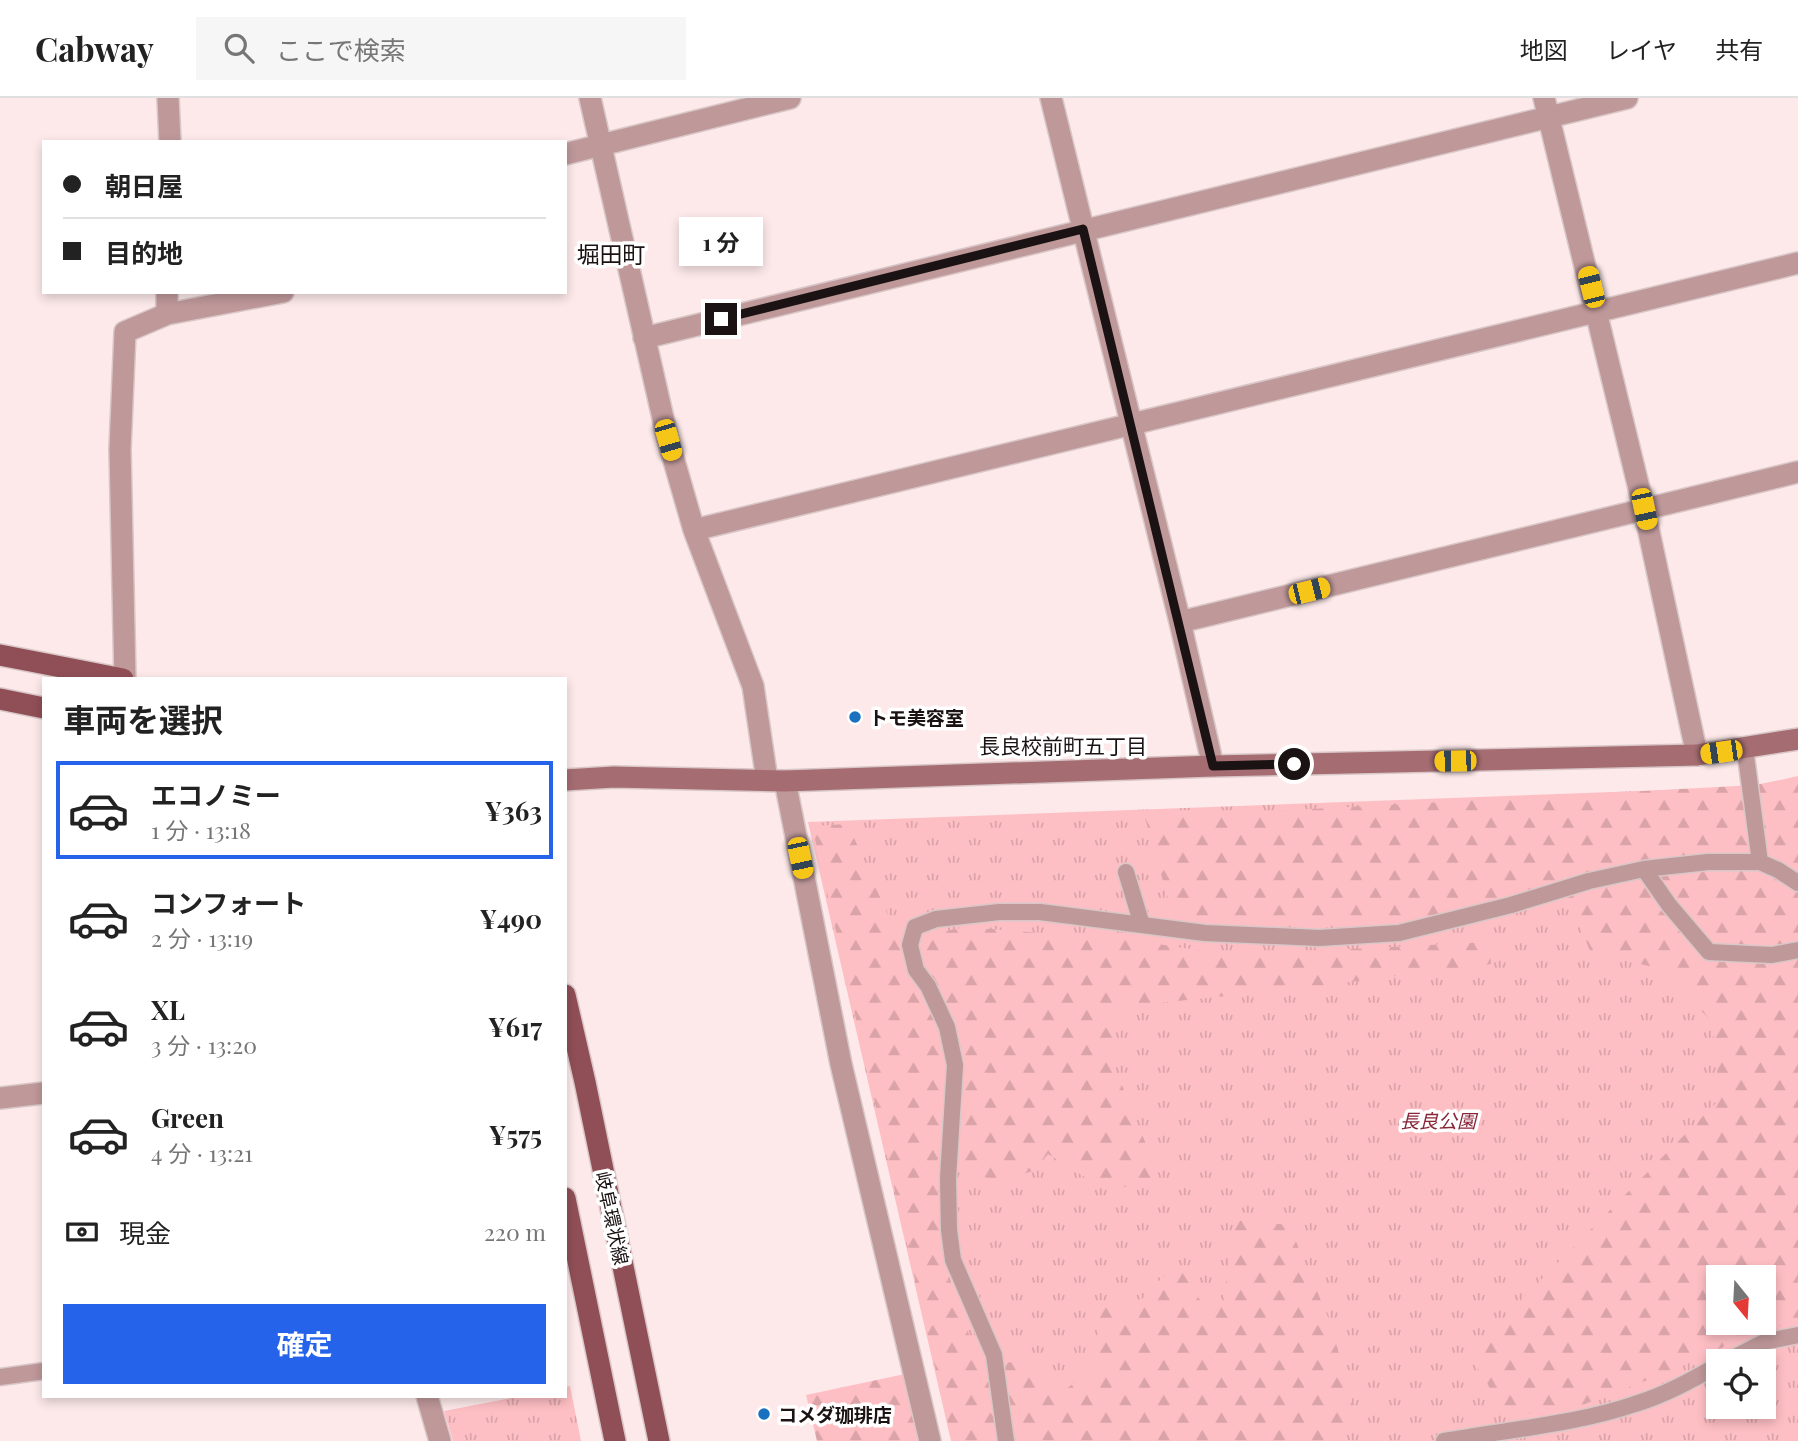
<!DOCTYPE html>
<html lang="ja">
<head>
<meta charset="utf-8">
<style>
  :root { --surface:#fff; --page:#f6f6f6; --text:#222; --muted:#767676; --line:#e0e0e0; --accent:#2563eb }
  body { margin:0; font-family:"Playfair Display","Noto Sans JP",serif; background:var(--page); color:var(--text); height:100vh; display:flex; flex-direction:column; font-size:26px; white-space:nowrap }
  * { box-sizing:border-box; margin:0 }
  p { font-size:23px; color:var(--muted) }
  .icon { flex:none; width:38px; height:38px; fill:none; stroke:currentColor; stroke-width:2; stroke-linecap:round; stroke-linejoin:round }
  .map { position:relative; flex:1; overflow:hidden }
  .details { position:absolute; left:42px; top:579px; width:525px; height:721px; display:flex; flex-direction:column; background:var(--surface); border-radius:0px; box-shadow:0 4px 10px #0003 }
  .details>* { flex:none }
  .guide { position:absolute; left:42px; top:42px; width:525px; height:154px; border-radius:0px; box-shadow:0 4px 10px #0003; display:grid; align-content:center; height:154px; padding:0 21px; background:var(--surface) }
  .needle { width:46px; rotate:162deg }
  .fabs { position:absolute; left:1706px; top:1167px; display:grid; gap:14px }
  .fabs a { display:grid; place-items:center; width:70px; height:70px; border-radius:0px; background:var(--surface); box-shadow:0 4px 10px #0003; font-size:35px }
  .end { position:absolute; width:32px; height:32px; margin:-16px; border:9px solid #1a1213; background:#fff; box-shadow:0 0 0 4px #fff }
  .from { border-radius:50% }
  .bubble { position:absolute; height:49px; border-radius:0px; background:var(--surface); box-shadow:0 4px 10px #0003; font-size:23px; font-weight:700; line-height:49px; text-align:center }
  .car { position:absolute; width:21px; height:42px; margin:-21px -10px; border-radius:9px; box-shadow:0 0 5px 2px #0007; background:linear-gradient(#f5c518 24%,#345 0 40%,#f5c518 0 76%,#345 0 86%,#f5c518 0) }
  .guide b { display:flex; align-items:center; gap:24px; height:66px; font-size:26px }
  .guide b+b { border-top:2px solid var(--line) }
  .guide i { width:18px; height:18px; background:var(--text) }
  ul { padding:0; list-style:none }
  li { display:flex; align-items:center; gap:21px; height:98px; margin:0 14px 10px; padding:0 7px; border:4px solid transparent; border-radius:0px }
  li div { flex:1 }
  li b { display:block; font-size:26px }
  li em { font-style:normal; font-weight:700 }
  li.selected { border-color:var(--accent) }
  li>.icon { width:63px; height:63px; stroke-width:1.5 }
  h2 { padding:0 21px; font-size:32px; line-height:84px }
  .pay { display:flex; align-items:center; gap:18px; height:77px; padding:0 21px; font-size:26px }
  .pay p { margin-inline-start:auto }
  .action { display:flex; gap:14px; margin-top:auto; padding:14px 21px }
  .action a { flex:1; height:80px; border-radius:0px; background:var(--accent); color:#fff; font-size:28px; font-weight:700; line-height:80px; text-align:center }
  header { display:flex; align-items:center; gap:42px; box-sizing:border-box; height:98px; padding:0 35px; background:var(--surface); border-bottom:2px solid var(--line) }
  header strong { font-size:33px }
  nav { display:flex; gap:38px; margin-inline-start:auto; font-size:24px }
  .search { width:490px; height:63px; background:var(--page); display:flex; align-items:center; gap:18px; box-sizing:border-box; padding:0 24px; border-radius:0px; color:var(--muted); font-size:26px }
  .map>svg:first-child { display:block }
</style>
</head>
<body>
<header>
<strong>Cabway</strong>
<div class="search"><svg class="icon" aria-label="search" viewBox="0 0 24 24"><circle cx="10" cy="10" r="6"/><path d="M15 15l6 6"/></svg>ここで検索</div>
<nav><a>地図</a><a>レイヤ</a><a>共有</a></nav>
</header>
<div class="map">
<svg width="1798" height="1343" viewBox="0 0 1798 1343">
  <defs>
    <pattern id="grass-tufts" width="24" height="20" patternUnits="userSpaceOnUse" patternTransform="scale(1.75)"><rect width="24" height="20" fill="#febfc4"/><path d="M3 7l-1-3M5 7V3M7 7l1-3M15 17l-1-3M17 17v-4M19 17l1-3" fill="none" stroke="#d9a3a8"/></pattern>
    <pattern id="forest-firs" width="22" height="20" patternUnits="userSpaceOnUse" patternTransform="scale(1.75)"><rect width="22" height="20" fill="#febfc4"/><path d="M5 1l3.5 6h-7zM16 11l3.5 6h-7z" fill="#d9a3a8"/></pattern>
  </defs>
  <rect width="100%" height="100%" fill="#fde9ea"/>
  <path fill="url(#grass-tufts)" fill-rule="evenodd" d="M1798,678V1343H951L808,724L1748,689ZM1718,1180H1764V1225H1718ZM1718,1264H1764V1309H1718Z
    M570,1288L581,1343H453L444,1313L516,1299L565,1298V1289Z"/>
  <path fill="url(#forest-firs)" fill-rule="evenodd" d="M1798,679V1224L1760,1232L1671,1273L1585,1306L1507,1319L1476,1267L1514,1209L1720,1001L1712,925L1667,872L1591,855L1564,791L1410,822L1334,818L1175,825L1145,720L1755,687ZM1718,1180H1764V1225H1718Z
    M848,726L890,822L928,837L965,829L1131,842L1231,857L1489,844L1491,866L1294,891L1110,910L1115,970L1159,1078L1109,1094L1048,1056L1035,1072L999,1085L936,1058L942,1166L980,1265L1032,1264L1060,1295L1093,1272L1101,1208L1142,1201L1176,1165L1200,1202L1223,1209L1234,1122L1289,1127L1330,1224L1358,1324L1333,1343H952L812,728Z
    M905,1276L921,1343H817L806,1297Z"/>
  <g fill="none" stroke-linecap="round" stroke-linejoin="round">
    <g stroke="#d9c7c8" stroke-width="19">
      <path id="lane" d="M1745,651L1760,764L1778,772L1798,785
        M1644,771L1708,764H1760
        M1126,774L1142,827
        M1725,1264L1764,1244L1798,1237
        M0,1279L44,1273
        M1006,1343L994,1257L953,1162L949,1132L948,1080L955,967L947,929L928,888L916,872L910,847L915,829L936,821L999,814H1040L1205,835L1319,840L1399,835L1511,807L1589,783L1644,771L1669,807L1709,854L1772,857L1798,852
        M1444,1343C1506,1332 1577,1326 1635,1306C1665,1297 1692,1282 1718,1267"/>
    </g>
    <g stroke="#d9c7c8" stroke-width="24">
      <path id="street" d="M168,0L170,44
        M590,0L668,342L694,432L753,588L767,682
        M1051,0L1180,524L1213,668
        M1544,0L1644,411L1697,657
        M565,56L790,0
        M167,216V194
        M644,240L1627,0
        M694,432L1798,165
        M1180,524L1798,374
        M125,581L120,351L125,234L167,216L283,194
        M785,683L841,966L930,1343
        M0,1000L44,995
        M427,1298L440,1343"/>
    </g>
    <g stroke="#d9c7c8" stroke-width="24">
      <path id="secondary" d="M565,682L614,679L785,683L1213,668L1697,657L1798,641"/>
    </g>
    <g stroke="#d9c7c8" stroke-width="24">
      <path id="primary" d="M0,557L123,581
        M0,601L44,610
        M565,897L585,984L659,1343
        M565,1100L615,1343"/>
    </g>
    <use href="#lane" stroke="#bf989a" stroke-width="16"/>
    <use href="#street" stroke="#bf989a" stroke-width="21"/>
    <use href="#secondary" stroke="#a56d72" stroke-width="21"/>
    <use href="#primary" stroke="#904f56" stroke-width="21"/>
  </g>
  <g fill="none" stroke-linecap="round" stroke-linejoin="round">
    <path stroke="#1a1213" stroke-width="9" d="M721,221L1083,131L1213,668L1294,666"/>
  </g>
  <g fill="#1a71bf" stroke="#fff" stroke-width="2.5">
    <circle cx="855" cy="619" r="7"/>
    <circle cx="764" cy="1316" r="7"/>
  </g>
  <g text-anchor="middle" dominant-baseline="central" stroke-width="7" stroke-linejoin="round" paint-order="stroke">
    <g font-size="19" font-weight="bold" fill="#1a1213" stroke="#fff" text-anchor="start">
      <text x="869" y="619">トモ美容室</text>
      <text x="778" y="1316">コメダ珈琲店</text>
    </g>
    <g font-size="19" font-style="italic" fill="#882538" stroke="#fff">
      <text x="1438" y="1022">長良公園</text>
    </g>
    <g font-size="19" fill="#1a1213" stroke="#fff">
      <text transform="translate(613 1120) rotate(78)">岐阜環状線</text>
    </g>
    <g font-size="21" fill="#1a1213" stroke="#fff">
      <text x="1063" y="647">長良校前町五丁目</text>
    </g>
    <g font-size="23" fill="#1a1213" stroke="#fff">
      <text x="611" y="155">堀田町</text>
    </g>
  </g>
</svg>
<div class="fabs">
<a><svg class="needle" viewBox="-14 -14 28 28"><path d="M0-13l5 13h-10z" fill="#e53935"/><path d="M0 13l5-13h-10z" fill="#767676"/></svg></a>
<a><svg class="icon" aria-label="locate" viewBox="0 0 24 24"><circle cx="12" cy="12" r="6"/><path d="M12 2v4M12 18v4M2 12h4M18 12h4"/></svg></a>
</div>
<i class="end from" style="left:1294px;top:666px"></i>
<i class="end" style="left:721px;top:221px"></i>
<div class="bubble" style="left:679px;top:119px;width:84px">1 分</div>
<i class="car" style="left:1591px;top:189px;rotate:346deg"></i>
<i class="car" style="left:668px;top:342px;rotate:164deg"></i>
<i class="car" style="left:1644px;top:411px;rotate:168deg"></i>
<i class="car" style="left:1309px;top:493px;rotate:76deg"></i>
<i class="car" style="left:1721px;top:654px;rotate:262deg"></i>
<i class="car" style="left:1455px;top:663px;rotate:269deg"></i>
<i class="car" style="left:800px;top:760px;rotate:168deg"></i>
<div class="guide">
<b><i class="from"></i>朝日屋</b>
<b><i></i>目的地</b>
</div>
<section class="details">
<h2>車両を選択</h2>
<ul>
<li class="selected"><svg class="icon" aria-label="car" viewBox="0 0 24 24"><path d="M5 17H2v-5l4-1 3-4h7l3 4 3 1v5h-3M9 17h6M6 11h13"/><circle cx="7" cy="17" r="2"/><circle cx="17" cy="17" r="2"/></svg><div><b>エコノミー</b><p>1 分 · 13:18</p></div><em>¥363</em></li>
<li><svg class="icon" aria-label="car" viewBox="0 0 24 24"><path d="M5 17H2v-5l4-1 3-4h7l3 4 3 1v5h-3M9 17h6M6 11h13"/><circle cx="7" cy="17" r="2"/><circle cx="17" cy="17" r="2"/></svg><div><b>コンフォート</b><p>2 分 · 13:19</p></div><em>¥490</em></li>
<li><svg class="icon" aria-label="car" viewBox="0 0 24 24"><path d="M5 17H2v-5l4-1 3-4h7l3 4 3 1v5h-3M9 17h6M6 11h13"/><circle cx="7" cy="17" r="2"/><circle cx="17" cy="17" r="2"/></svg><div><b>XL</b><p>3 分 · 13:20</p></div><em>¥617</em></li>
<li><svg class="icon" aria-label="car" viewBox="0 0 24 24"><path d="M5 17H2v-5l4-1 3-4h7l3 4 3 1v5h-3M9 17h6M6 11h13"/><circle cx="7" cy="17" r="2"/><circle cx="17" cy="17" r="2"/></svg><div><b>Green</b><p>4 分 · 13:21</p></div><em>¥575</em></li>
</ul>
<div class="pay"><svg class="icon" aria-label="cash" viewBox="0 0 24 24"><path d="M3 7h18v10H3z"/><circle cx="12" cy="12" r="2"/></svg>現金<p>220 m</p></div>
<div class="action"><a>確定</a></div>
</section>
</div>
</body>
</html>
